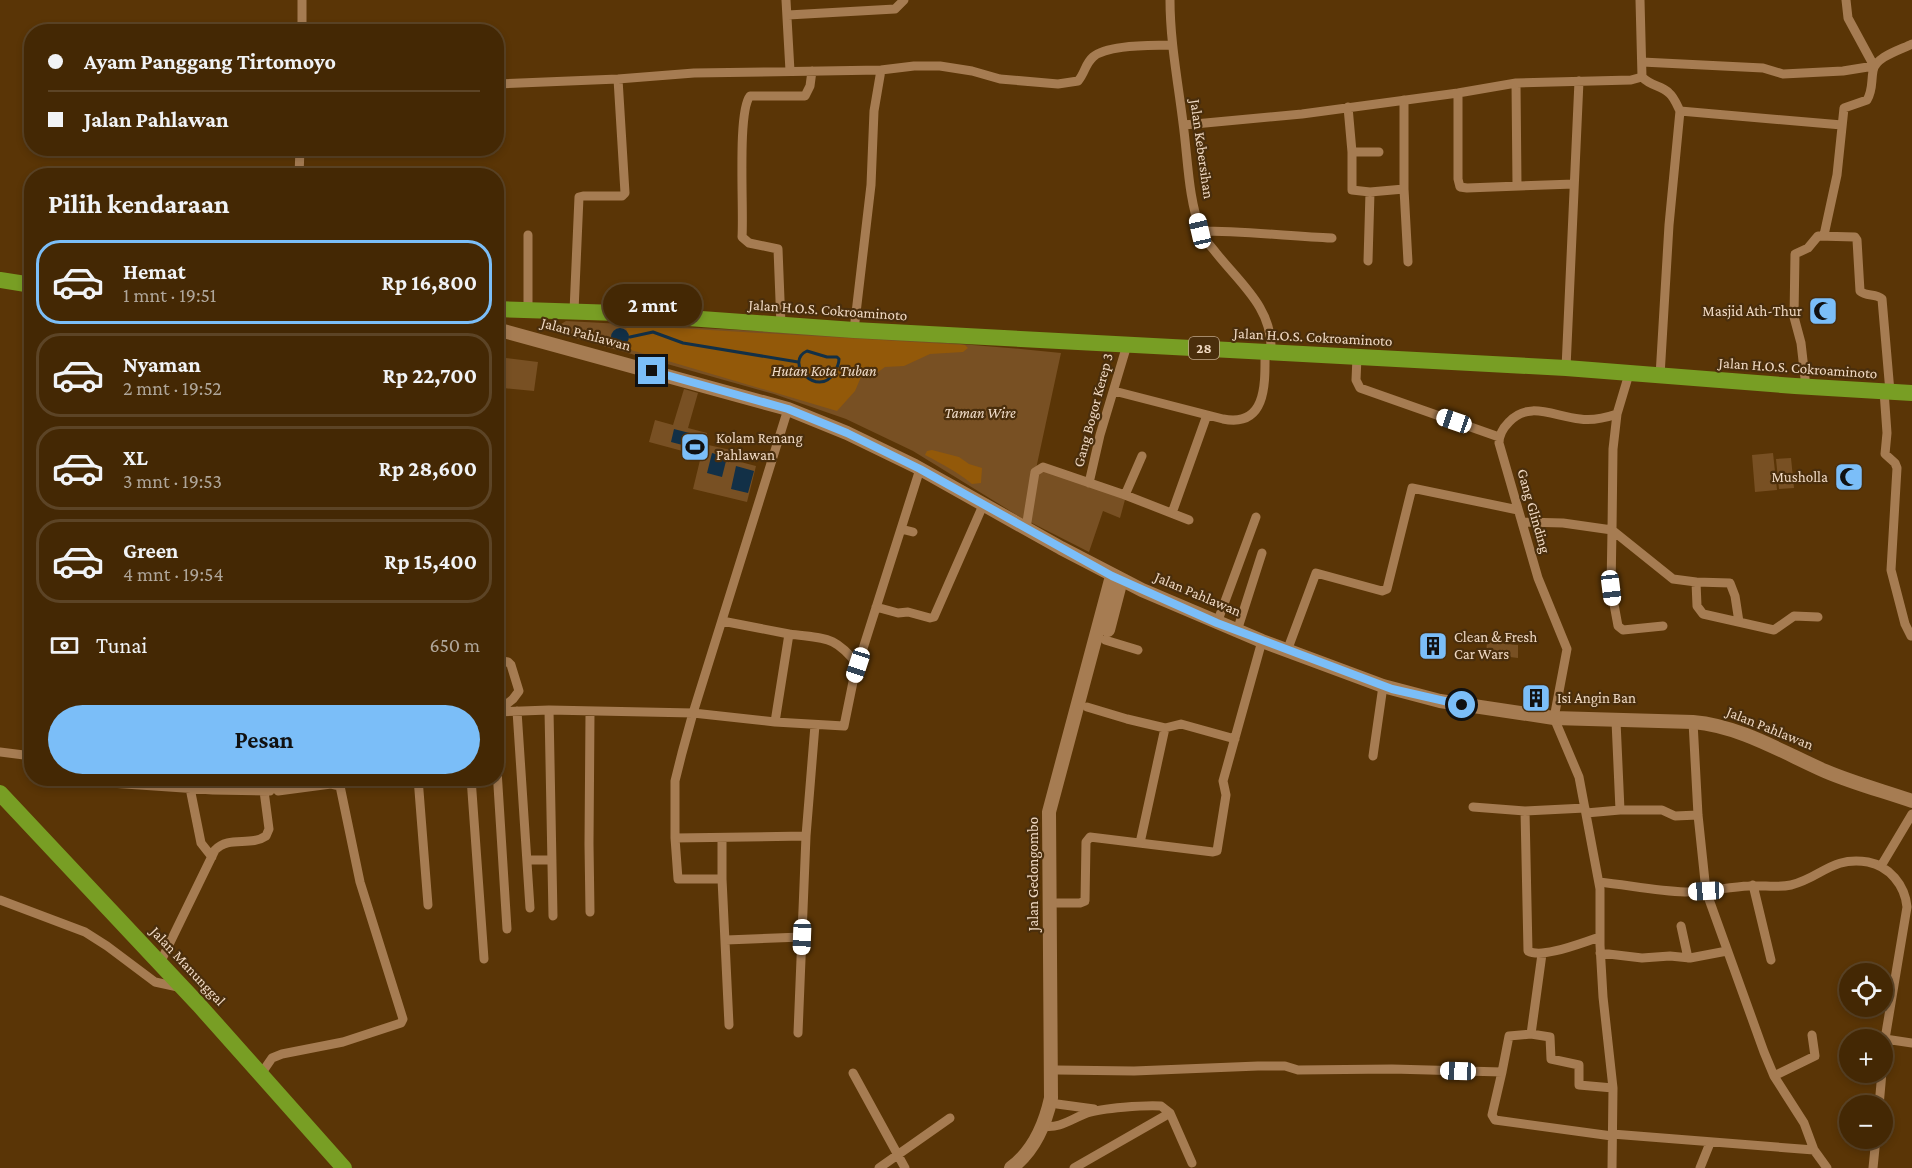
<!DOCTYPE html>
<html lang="id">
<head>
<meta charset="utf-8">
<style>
  :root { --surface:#442804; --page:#4e3413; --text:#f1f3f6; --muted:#afa69a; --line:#5c4426; --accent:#7bbef8 }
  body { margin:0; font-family:"Crimson Pro",serif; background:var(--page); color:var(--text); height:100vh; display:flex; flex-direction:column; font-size:22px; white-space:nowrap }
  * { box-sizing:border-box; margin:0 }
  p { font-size:20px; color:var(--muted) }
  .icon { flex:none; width:33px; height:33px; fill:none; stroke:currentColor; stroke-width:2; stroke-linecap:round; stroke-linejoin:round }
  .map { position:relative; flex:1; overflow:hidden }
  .side { position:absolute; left:24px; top:168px; width:480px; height:618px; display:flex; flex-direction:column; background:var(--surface); border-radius:24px; box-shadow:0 3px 9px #0003,0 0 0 2px var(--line) }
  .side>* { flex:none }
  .banner { position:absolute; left:24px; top:24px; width:480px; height:132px; border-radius:24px; box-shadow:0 3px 9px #0003,0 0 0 2px var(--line); display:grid; align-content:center; height:132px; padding:0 24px; background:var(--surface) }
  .tools { position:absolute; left:1839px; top:963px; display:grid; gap:12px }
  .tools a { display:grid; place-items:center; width:54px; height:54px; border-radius:50%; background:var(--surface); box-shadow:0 3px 9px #0003,0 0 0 2px var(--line); font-size:30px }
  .end { position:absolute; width:27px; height:27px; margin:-14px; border:8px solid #7bbef8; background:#111; box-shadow:0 0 0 3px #111 }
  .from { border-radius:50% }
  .bubble { position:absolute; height:42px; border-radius:21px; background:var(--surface); box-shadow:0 3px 9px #0003,0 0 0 2px var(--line); font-size:20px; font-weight:700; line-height:42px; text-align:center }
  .car { position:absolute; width:18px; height:36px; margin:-18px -9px; border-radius:8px; box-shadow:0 0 4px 2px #0007; background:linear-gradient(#fff 24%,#345 0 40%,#fff 0 76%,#345 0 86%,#fff 0) }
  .banner b { display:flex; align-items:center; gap:21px; height:57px; font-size:22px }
  .banner b+b { border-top:2px solid var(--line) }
  .banner i { width:15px; height:15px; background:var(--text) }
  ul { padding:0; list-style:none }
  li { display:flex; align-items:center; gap:18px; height:84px; margin:0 12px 9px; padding:0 12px; border:3px solid var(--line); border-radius:24px }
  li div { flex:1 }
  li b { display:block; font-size:22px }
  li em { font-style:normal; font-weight:700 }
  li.current { border-color:var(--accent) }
  li>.icon { width:54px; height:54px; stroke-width:1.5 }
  h2 { padding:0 24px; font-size:27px; line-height:72px }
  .pay { display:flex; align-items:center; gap:15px; height:66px; padding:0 24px; font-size:22px }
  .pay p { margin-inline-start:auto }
  .action { display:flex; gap:12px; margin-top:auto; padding:12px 24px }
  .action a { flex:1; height:69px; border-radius:36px; background:var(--accent); color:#111; font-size:24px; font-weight:700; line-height:69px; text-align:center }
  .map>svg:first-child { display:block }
</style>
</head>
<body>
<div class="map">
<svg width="1912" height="1168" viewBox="0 0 1912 1168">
  <rect width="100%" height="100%" fill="#5a3506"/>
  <path fill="#785023" d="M566,321C731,330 897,336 1061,353L1025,520L913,451L846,419L774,394L564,335L559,331L558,326Z
    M506,358L538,362L534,391L503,388Z
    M684,389L698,393L688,428L707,433L704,444L735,451L733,460L756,466L747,502L693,489L701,456L649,442L655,420L673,425Z
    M1773,453L1777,490L1755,492L1752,455Z
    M1791,458L1794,488L1779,489L1776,459Z
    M1039,470L1126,496L1120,518L1103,511L1089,552L1030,522Z
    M1487,642L1518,645V658L1486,654Z"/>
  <path fill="#935909" d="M625,325L965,345L968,348L963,352L930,354L904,366L885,367L878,372L864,370L855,391L837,411L624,348L629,337Z
    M932,450L959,457L969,464L982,468L981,483L972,484C958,472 942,464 925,455L927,451Z"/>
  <path fill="#123047" d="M611 337a9 9 0 1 1 18 0a9 9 0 1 1-18 0Z
    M674,429L701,436L698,449L671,442Z
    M712,453L727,457L722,477L707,473Z
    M736,466L754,471L748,493L731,489Z"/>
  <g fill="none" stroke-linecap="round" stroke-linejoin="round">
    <path stroke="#123047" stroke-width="3" d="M630,337L653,332L683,343L798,362
      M807,351L827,357H837L839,359C839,365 837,368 834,373C818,399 783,362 807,351Z"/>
    <path stroke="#a67c52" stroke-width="9" d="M302,0V32
      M786,0L790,71
      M1170,0C1170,41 1178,82 1183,123C1188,159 1188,198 1201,232C1204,240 1212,247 1217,254C1241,284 1273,309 1271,351
      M788,15L895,9L904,0
      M1642,62L1763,68L1783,74L1843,71L1874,66L1848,18L1846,0
      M1642,77C1652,87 1661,85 1669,93C1674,97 1677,105 1680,111L1669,225L1660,376
      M1516,83L1517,186
      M496,84L618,79L694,73L881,70L914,66H940L972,71L1000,79L1058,84L1078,81C1085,73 1085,64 1093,57C1108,44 1152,46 1172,45
      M1458,93V179L1460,187L1467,188L1574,184
      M1404,100V189L1408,262
      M1348,107L1352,152V190L1370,192L1404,189
      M1680,111L1842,125
      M1184,125L1302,114L1458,93L1516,83L1631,80L1642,77L1640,0
      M1352,152H1379
      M299,176L300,148
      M1200,231C1245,231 1288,236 1332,238
      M1824,235L1837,175L1844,108L1867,100C1873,90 1871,82 1873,71C1875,57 1900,50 1912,44
      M1368,261L1370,192
      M528,309V235
      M574,311L579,197L583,196H622L625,193L618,79
      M781,325L778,249L749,243L742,237C744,210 737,112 750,96H805L810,86L812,71
      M854,330L871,185L874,111L881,70
      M1357,357L1356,380L1360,388L1499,437
      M1566,368L1579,81
      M1629,374L1617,414L1613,449L1612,530L1673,579L1696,582L1697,606L1703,614L1774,630L1794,616L1818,617
      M1806,387L1801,343L1794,317L1795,254L1808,248L1818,236L1855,237L1857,240L1860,291C1866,297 1876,293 1882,299L1890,392
      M1114,391L1223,419C1268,428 1265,381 1265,351
      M1884,391L1887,433L1885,454L1895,463L1897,468L1891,570L1905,624L1911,636
      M788,409L693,713L682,753L675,781V838L806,836
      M1089,483L1100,435L1127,345
      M1125,495L1142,456
      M1172,513L1207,415
      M1522,522L1563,523L1612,530L1611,588L1618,626L1623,630L1663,626
      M1026,528L1035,472L1043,467L1125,495L1189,520
      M901,529L913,532
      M1696,582L1730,583L1735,596L1739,622
      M876,607L898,613L908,612L930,618L934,617L984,503
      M722,621L789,634L775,722
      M1217,623L1256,517
      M1237,631L1262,553
      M789,634C826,639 834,635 858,665
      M1105,640L1138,650
      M1287,651L1316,573L1382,591L1387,589L1412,488L1518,510
      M496,660L508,662L511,665L519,691L513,699L498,711
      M1087,707L1127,719L1165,728L1181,724L1235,739
      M549,710L553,916
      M517,711L530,908
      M496,712L549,710L693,713L775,722L844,726L854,677L920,469
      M1616,721L1620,810H1662L1675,816L1698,815
      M1693,722L1698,815L1706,891L1764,1052L1774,1076L1804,1123L1814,1150L1827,1168
      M0,752L32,756
      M496,754L507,929
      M1373,756L1383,686
      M103,778L110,783L213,790L270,791
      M188,778L201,843L212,857
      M418,778L428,905
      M471,778L484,959
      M1473,807L1525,811L1585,808
      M1525,811L1528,951C1543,959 1583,942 1600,937
      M1586,813L1620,810
      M675,838L678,879H722
      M722,838V879L729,1025
      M1140,843L1165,728
      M527,860H552
      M1881,866L1912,814
      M1599,882C1628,885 1656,891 1685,892C1707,892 1728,887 1749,886C1763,885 1777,888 1791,885C1821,878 1831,856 1868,862C1889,866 1905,885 1907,907L1885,1039L1882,1065
      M1753,885L1771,960
      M0,900L85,932L107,946L155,982L178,987
      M1057,903H1080L1085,901L1086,842L1090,837L1213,852L1217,851L1226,795L1223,781L1262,641
      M590,912L589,844L590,713
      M1681,926L1688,958
      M726,940L802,937
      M1600,953L1642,958L1670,956L1690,958L1727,951
      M1542,954L1531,1034L1550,1037L1551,1059L1579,1065V1085L1613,1088
      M160,963L215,850C229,835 250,847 266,836L269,829L264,791
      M798,1033L806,836L815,725
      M1885,1039L1912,1043
      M1057,1070L1134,1071L1258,1066H1285L1298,1070L1392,1069L1502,1072L1509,1036L1531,1034
      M1502,1072L1492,1115L1495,1120L1612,1136
      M853,1073L905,1168
      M261,1074L272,1058L282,1054L343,1042L401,1023L403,1019L360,882L340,786L331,784L278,791L277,778
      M1774,1076L1815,1056L1812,1035
      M1057,1104L1094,1109
      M1879,1106L1882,1072
      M1043,1126C1060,1129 1071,1119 1087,1113C1102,1108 1145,1105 1161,1106L1170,1113L1192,1163
      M1612,1134L1814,1150
      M879,1168L950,1118
      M1074,1168L1170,1113
      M1612,1168L1613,1088L1603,997L1600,945V889L1579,777L1554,718L1567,649L1538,578L1499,443C1499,435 1503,428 1509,422C1529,400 1555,417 1580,419C1593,421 1605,418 1617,414
      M1700,1168L1710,1143
      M1873,1168L1876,1138"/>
    <path stroke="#a67c52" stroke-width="14" d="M496,329L788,409L847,433L915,466L1061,548L1142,590L1262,641L1383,686L1440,701L1554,718L1693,722C1740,726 1782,752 1825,771C1853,783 1883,791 1912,801
      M1108,630L1121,580
      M1011,1168C1034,1151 1045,1125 1051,1098L1049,812L1112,576"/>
    <path stroke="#789e24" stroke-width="16" d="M0,280L32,285
      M496,309L618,313L854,330L1566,368L1795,386L1912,393
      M0,793L199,1005L344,1168"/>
  </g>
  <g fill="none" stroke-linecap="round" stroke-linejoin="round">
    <path stroke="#7bbef8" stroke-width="8" d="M652,371L788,409L847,433L920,469L1112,576L1217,623L1392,689L1462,705"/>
  </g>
  <defs>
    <g id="mosque-square" transform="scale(1.5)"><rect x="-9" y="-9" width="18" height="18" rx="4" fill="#7bbef8" stroke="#4a2e0c"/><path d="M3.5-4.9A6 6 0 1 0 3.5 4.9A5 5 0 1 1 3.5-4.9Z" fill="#111"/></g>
    <g id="stadium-square" transform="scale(1.5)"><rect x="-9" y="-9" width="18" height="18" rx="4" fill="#7bbef8" stroke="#4a2e0c"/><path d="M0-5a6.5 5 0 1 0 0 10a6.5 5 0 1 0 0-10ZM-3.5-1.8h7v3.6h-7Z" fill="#111"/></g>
    <g id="building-square" transform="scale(1.5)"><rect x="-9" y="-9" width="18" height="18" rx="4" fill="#7bbef8" stroke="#4a2e0c"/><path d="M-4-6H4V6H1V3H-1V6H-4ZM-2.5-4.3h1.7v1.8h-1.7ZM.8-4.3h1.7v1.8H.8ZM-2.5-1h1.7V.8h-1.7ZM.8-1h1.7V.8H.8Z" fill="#111"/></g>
  </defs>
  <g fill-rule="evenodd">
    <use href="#mosque-square" x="1823" y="311"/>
    <use href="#stadium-square" x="695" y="447"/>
    <use href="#mosque-square" x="1849" y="477"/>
    <use href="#building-square" x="1433" y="646"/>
    <use href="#building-square" x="1536" y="698"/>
  </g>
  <g text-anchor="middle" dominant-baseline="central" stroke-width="4.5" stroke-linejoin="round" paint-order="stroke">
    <rect fill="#4a2e0c" stroke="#bea68c" stroke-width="1.5" x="1189" y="337" width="30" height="22" rx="4.5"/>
    <g font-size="14" font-weight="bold" fill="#f0d9c3">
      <text x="1204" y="348">28</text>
    </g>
    <g font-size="15" fill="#f0d9c3" stroke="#4a2e0c">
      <text transform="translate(1202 149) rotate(82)">Jalan Kebersihan</text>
      <text transform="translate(828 310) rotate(4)">Jalan H.O.S. Cokroaminoto</text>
      <text transform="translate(586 334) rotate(15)">Jalan Pahlawan</text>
      <text transform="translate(1313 337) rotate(3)">Jalan H.O.S. Cokroaminoto</text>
      <text transform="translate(1798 368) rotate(4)">Jalan H.O.S. Cokroaminoto</text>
      <text transform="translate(1093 410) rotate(-75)">Gang Bogor Kerep 3</text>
      <text transform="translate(1534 511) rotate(74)">Gang Glinding</text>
      <text transform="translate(1198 594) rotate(23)">Jalan Pahlawan</text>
      <text transform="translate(1770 728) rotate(22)">Jalan Pahlawan</text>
      <text transform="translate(1033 874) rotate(-90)">Jalan Gedongombo</text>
      <text transform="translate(188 966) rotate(47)">Jalan Manunggal</text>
    </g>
    <g font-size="15" fill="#f0d9c3" stroke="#4a2e0c" text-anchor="start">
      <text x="1802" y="311" text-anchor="end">Masjid Ath-Thur</text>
      <text x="716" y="438">Kolam Renang<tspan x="716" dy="17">Pahlawan</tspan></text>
      <text x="1828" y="477" text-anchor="end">Musholla</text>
      <text x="1454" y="637">Clean &amp; Fresh<tspan x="1454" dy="17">Car Wars</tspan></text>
      <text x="1557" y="698">Isi Angin Ban</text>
    </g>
    <g font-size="15" font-style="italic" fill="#f1ddca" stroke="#4a2e0c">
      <text x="824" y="371">Hutan Kota Tuban</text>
      <text x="980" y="413">Taman Wire</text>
    </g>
  </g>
</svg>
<div class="tools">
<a><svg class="icon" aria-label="locate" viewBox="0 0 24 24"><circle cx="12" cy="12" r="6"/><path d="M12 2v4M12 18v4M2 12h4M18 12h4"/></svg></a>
<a>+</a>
<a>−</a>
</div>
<i class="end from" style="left:1462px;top:705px"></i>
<i class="end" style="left:652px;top:371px"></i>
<div class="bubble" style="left:603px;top:284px;width:99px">2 mnt</div>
<i class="car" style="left:1200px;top:231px;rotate:347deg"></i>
<i class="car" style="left:1454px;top:421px;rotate:289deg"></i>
<i class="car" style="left:1611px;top:588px;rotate:173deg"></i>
<i class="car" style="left:858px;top:665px;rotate:198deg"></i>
<i class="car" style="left:1706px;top:891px;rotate:267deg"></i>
<i class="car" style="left:802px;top:937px;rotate:182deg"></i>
<i class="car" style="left:1458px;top:1071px;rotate:272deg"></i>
<div class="banner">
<b><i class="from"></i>Ayam Panggang Tirtomoyo</b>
<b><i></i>Jalan Pahlawan</b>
</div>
<section class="side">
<h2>Pilih kendaraan</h2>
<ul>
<li class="current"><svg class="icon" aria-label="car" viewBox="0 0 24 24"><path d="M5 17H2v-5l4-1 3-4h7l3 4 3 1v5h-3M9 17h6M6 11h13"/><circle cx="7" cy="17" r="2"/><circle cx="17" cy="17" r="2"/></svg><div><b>Hemat</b><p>1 mnt · 19:51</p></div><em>Rp 16,800</em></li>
<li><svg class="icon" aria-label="car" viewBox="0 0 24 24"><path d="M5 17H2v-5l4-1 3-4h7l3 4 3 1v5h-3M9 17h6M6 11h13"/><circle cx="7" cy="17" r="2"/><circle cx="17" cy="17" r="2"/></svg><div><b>Nyaman</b><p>2 mnt · 19:52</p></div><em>Rp 22,700</em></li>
<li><svg class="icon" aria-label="car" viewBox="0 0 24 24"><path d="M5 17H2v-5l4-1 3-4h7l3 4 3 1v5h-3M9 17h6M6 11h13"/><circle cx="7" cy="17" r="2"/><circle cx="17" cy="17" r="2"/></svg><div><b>XL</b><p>3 mnt · 19:53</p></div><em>Rp 28,600</em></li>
<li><svg class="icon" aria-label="car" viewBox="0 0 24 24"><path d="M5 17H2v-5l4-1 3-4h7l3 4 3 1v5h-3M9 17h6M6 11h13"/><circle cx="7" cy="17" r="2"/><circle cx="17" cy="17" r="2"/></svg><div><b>Green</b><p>4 mnt · 19:54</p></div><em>Rp 15,400</em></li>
</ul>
<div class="pay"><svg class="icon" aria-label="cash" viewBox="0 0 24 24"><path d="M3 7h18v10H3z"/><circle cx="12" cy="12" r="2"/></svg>Tunai<p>650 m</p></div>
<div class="action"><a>Pesan</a></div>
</section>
</div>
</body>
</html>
